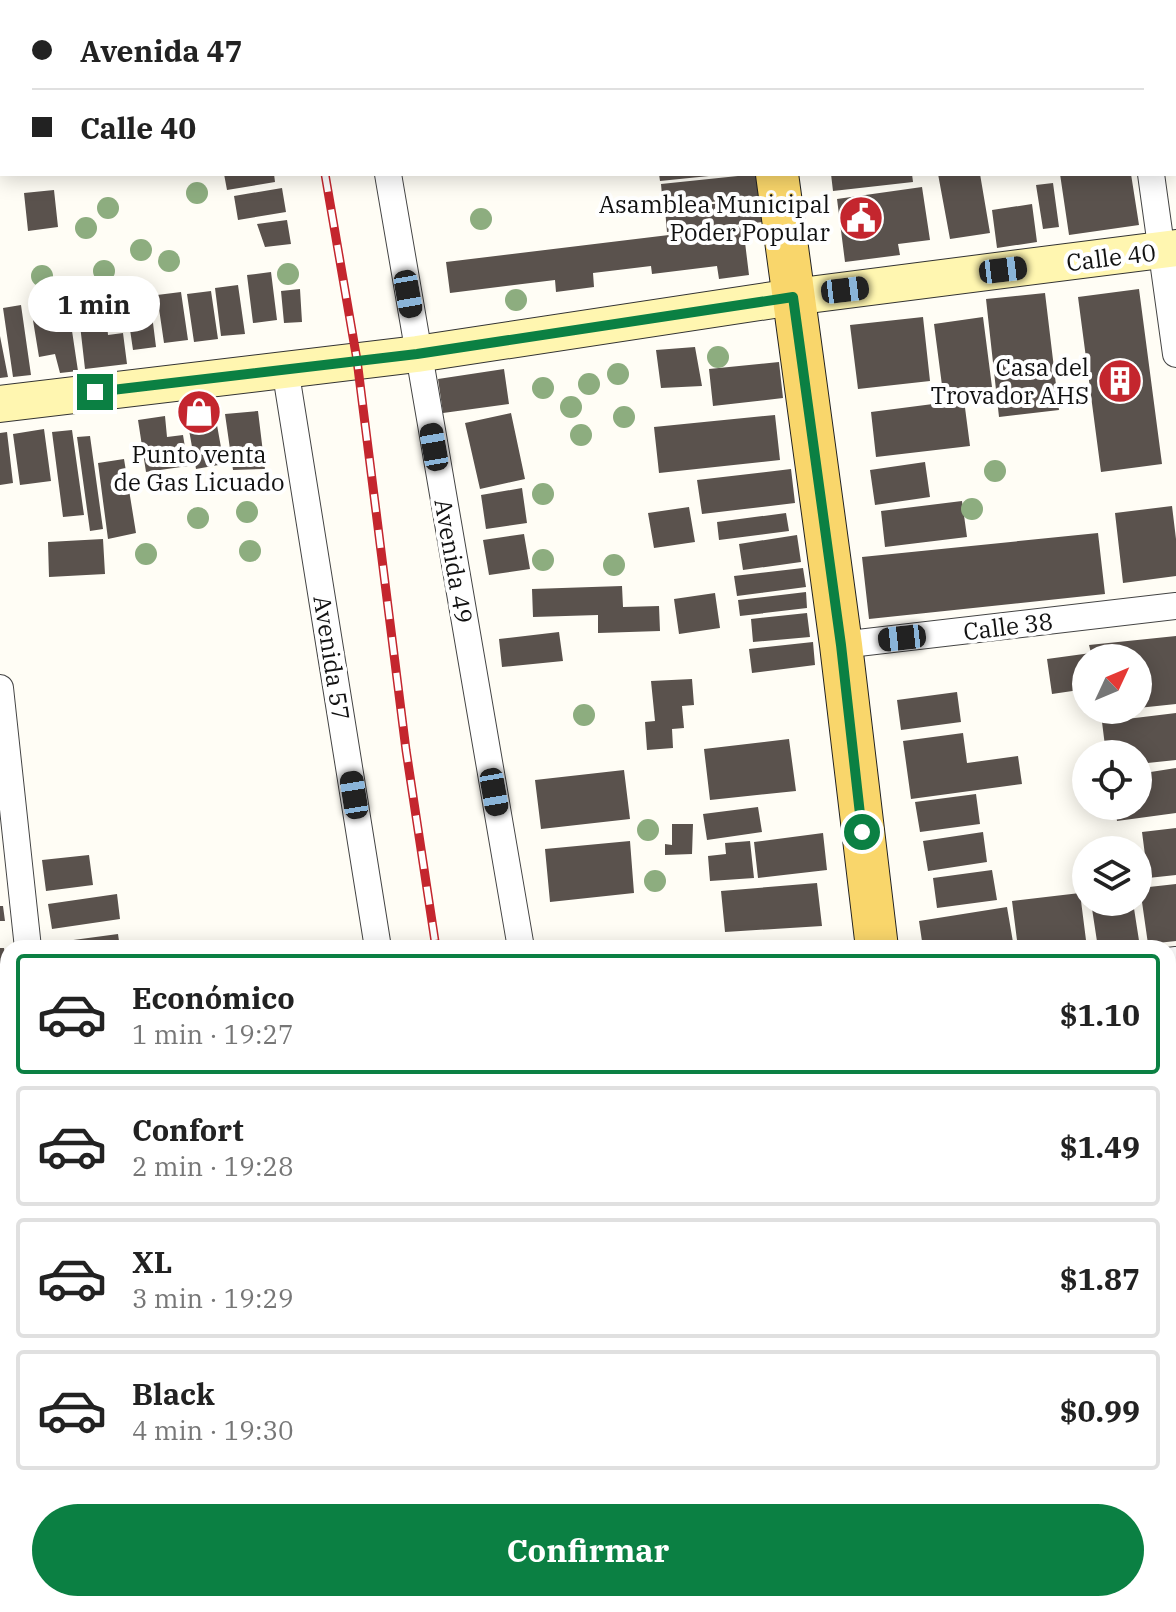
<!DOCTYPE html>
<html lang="es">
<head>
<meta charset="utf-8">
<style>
  :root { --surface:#fff; --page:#f2f2f2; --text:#222; --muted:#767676; --line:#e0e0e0; --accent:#0b8043 }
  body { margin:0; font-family:"IBM Plex Serif",serif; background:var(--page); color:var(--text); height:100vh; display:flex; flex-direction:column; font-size:30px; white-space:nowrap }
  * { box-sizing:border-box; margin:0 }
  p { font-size:26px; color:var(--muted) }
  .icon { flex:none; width:44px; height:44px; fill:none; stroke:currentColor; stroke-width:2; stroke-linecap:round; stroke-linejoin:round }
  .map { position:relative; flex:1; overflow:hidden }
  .panel { position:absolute; left:0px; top:940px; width:1176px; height:672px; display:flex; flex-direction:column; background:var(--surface); border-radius:24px 24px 0 0; box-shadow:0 4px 20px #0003 }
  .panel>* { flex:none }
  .guide { position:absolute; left:0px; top:0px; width:1176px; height:176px; box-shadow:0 4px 20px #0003; display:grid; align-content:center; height:176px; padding:0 32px; background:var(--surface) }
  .needle { width:52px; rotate:46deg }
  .controls { position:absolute; left:1072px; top:644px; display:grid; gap:16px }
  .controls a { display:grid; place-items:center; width:80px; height:80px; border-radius:50%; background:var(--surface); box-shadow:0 4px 20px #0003; font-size:40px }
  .end { position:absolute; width:36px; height:36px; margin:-18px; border:10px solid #0b8043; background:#fff; box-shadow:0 0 0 4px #fff }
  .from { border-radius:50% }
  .bubble { position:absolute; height:56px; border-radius:28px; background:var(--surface); box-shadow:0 4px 20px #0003; font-size:26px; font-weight:800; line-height:56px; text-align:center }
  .car { position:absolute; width:24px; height:48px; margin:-24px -12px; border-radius:10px; box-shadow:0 0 6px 2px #0007; background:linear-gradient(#222 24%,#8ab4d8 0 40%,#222 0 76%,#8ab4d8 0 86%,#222 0) }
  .guide b { display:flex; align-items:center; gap:28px; height:76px; font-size:30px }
  .guide b+b { border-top:2px solid var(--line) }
  .guide i { width:20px; height:20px; background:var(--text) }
  ul { padding:14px 0 0; list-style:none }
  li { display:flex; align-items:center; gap:24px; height:120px; margin:0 16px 12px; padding:0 16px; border:4px solid var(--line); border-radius:8px }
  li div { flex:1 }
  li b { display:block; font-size:30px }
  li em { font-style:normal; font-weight:800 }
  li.on { border-color:var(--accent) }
  li>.icon { width:72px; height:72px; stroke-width:1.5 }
  .primary-button { display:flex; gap:16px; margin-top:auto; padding:16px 32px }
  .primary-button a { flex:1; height:92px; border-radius:48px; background:var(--accent); color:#fff; font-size:32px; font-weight:800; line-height:92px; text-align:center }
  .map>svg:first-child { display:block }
</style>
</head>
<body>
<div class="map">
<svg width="1176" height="1612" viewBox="0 0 1176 1612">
  <rect width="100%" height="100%" fill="#fffdf5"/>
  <path fill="#d5ebbd" d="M8,1307V1604H451L452,1612H0V1308Z"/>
  <path fill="#5a524d" d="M224,174H274L275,182L227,190Z
    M659,174H709V176L660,181Z
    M757,174L759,197L663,207L661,184Z
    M831,174H912L913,182L833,191Z
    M938,174H980L990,233L950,239Z
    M1060,174H1131L1139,225L1069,235Z
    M1053,183L1059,227L1043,229L1036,185Z
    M922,187L930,240L898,244L900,255L845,262L837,199Z
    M282,188L286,212L238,220L234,196Z
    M54,190L58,227L28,231L24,193Z
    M761,199L763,222L667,232L665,209Z
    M1032,204L1037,242L997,248L992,210Z
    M287,220L291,244L265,247L257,224Z
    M743,226L749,275L719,279L717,266L652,274L651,266L593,273L594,287L556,292L555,280L450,293L446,262Z
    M271,272L277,320L253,323L247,275Z
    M238,285L245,334L221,336L215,288Z
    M300,289L302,322L284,323L281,291Z
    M1139,289L1162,464L1101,472L1078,297Z
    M211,291L218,339L194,342L187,294Z
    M181,292L188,340L164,343L157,295Z
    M1045,293L1059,410L999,417L986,299Z
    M150,299L156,347L133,350L126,302Z
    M30,302L68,304L78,371L60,373L55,354L39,357Z
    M21,305L31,375L13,377L3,308Z
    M106,313L108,335L123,333L127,364L85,369L79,316Z
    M923,317L930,381L858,389L850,325Z
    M983,317L992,387L943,393L934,324Z
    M0,336L8,377L0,378Z
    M695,347L702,386L661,388L656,350Z
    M779,362L783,398L713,406L709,369Z
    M504,369L509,404L443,413L438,379Z
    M964,400L970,446L876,457L871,412Z
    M258,411L265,469L233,470L225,414Z
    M511,413L525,479L480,489L465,423Z
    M215,414L224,464L196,469L187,419Z
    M775,415L780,460L659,473L654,427Z
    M165,416L167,437L183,435L188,466L146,472L138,420Z
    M44,429L51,481L20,485L13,434Z
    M72,430L84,515L63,517L52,432Z
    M7,432L13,483L0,485V433Z
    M90,436L103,529L90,531L77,437Z
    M124,459L136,533L108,539L98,463Z
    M925,462L930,497L875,505L870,470Z
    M791,469L795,503L702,514L697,480Z
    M522,488L527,523L486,529L481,495Z
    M962,501L967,537L885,547L881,511Z
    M1172,506L1176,539V576L1123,583L1115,513Z
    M689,507L695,542L654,548L648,513Z
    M786,513L789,531L719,540L717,522Z
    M1098,533L1105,594L869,619L862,557Z
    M524,534L530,569L489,575L483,540Z
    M797,535L801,562L743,570L739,544Z
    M103,539L105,574L49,577L48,542Z
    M803,568L806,587L737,596L734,576Z
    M622,586L623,607L659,606L660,631L598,633V615L533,617L532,589Z
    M806,592L807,608L740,616L738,600Z
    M715,593L720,628L679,634L674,599Z
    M807,613L810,637L753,642L751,619Z
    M559,632L563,661L502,667L499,639Z
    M1176,636V704L1138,708V658H1086V689L1052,694L1047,659L1091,653L1089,645Z
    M813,642L815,665L752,673L749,649Z
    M692,679L694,705L682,706L684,728L672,729L673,748L647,750L645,722L655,721L651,681Z
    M957,692L961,722L901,730L897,700Z
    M1176,713V760L1138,764V754H1106L1102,722Z
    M963,733L967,763L1018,756L1022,784L911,799L903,741Z
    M789,739L796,791L710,800L704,749Z
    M1176,768V813L1117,821L1115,806H1138V774Z
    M624,770L630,819L541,829L535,780Z
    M976,794L980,824L920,832L915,802Z
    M758,807L762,832L707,840L703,814Z
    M672,824H693L692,854L665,855V844L672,845Z
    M1176,828V875L1148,878L1142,832Z
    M983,832L987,862L928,871L923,841Z
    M823,833L827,870L758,878L754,842Z
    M630,841L634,893L550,902L545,849Z
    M750,841L754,878L710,881L708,856L726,854L725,843Z
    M89,855L93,885L46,891L42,860Z
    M992,870L997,900L937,908L933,878Z
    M817,883L822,926L725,932L721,891Z
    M1176,884V941L1148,944L1140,888Z
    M1080,893L1087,948H1018L1012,901Z
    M117,894L120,919L52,929L48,904Z
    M1091,902H1133L1140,947L1098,948Z
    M0,906H3L5,921H0Z
    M1007,907L1014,948H923L919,921Z
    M118,934L120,948H52L51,943Z
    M818,941V948H771V946Z
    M0,948H4L8,978L0,979Z
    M0,1441L8,1443V1553L1,1581Z
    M776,1604H892L893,1612H777Z"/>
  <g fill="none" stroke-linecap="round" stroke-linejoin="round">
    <g stroke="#444" stroke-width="14">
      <path id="service" d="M1168,1216L1176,1215
        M1168,1398L1176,1397
        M1168,1498L1176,1564
        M719,1604L720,1612
        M912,1604L913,1612"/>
    </g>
    <g stroke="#444" stroke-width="28">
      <path id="minor" d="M1129,0V2
        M379,2L389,0
        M0,44H2
        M388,174L521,948
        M1151,174L1176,354
        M285,368L378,948
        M841,645L1176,606
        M0,688L28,948
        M1168,961L1176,960
        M0,1003L8,1002
        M0,1252L8,1251
        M476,1604L477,1612"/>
    </g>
    <g stroke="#333" stroke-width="38">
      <path id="secondary" d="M0,404L417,354L793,297L1176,248"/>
    </g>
    <g stroke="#222" stroke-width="44">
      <path id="primary" d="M753,0L754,2
        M777,174L841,645L877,948
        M962,1604L963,1612"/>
    </g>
    <use href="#service" stroke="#fff" stroke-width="12"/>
    <use href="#minor" stroke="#fff" stroke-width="26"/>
    <use href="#secondary" stroke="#fff6b0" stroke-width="36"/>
    <use href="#primary" stroke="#f9d66b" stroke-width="42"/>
    <g stroke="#c4262e" stroke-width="9">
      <path id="rail" d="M295,0L296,2
        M325,174L357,360L406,750L436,948
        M537,1604L538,1612"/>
    </g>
    <use href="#rail" stroke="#fff" stroke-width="6" stroke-dasharray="18" stroke-linecap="butt"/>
  </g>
  <g fill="#8dad7f">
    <circle cx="197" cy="193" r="11"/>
    <circle cx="108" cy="208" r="11"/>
    <circle cx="481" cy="219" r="11"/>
    <circle cx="86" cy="228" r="11"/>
    <circle cx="141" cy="250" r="11"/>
    <circle cx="169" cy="261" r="11"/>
    <circle cx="104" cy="271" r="11"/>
    <circle cx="288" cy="274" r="11"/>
    <circle cx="42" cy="276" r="11"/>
    <circle cx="516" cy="300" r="11"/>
    <circle cx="718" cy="357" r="11"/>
    <circle cx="618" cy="374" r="11"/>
    <circle cx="589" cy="384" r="11"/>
    <circle cx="543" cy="388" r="11"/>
    <circle cx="571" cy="407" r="11"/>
    <circle cx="624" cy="417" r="11"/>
    <circle cx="581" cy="435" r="11"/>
    <circle cx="995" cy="471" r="11"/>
    <circle cx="543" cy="494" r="11"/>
    <circle cx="972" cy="509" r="11"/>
    <circle cx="247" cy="512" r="11"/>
    <circle cx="198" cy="518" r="11"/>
    <circle cx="250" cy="551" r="11"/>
    <circle cx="146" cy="554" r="11"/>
    <circle cx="543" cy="560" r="11"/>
    <circle cx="614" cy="565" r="11"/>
    <circle cx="584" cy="715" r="11"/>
    <circle cx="648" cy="830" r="11"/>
    <circle cx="655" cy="881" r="11"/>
  </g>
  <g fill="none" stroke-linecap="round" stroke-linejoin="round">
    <path stroke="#0b8043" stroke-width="10" d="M95,392L417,354L793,297L841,645L862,832"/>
  </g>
  <defs>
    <g id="civic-disc" transform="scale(2.3)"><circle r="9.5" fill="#c4262e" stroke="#fff"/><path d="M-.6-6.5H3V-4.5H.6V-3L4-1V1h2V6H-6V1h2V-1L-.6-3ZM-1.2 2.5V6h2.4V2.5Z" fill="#fff"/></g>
    <g id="building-disc" transform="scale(2.3)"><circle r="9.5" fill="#c4262e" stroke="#fff"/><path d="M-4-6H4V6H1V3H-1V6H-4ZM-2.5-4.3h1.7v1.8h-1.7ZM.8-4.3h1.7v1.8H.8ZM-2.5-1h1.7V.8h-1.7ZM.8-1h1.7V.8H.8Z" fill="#fff"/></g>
    <g id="shop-disc" transform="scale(2.3)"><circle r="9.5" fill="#c4262e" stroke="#fff"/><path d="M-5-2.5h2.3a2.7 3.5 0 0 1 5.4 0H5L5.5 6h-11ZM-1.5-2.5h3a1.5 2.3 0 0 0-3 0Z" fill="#fff"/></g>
  </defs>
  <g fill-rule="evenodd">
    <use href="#civic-disc" x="861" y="218"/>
    <use href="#building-disc" x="1120" y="381"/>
    <use href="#shop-disc" x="199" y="412"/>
  </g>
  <g text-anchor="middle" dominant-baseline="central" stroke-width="8" stroke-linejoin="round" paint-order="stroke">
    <g font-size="24" fill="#111" stroke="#fff" text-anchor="end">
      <text x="830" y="204">Asamblea Municipal<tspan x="830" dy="28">Poder Popular</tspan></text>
      <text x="1089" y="367">Casa del<tspan x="1089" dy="28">Trovador AHS</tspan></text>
      <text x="199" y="454" text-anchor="middle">Punto venta<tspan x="199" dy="28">de Gas Licuado</tspan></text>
    </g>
    <g font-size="24" fill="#111" stroke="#fff">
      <text transform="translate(1111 257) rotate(-7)">Calle 40</text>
      <text transform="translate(454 561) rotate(80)">Avenida 49</text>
      <text transform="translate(1008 626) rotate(-7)">Calle 38</text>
      <text transform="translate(332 658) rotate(81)">Avenida 57</text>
    </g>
  </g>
</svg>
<div class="controls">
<a><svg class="needle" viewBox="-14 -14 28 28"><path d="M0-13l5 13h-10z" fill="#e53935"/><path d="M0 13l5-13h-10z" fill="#767676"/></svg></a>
<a><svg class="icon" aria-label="locate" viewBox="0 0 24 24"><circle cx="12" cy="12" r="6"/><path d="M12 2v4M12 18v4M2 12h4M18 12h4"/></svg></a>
<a><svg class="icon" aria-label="layers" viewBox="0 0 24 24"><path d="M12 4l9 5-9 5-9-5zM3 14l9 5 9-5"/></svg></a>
</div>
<i class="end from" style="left:862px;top:832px"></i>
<i class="end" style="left:95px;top:392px"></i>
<div class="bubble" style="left:28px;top:276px;width:132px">1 min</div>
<i class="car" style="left:1003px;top:270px;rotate:83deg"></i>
<i class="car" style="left:845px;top:290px;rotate:83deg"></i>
<i class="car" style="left:408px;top:294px;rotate:170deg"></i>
<i class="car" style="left:434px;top:447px;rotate:350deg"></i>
<i class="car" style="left:902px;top:638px;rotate:264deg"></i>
<i class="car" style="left:494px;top:792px;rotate:170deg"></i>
<i class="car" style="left:354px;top:795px;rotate:351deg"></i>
<div class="guide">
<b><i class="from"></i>Avenida 47</b>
<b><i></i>Calle 40</b>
</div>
<section class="panel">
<ul>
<li class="on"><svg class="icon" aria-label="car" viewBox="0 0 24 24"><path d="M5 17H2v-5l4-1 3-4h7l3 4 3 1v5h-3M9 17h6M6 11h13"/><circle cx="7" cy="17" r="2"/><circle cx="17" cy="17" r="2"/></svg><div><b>Económico</b><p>1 min · 19:27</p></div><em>$1.10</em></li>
<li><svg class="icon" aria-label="car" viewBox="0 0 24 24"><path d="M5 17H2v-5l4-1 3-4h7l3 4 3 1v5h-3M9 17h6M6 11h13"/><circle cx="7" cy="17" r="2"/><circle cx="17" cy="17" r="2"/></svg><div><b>Confort</b><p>2 min · 19:28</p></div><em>$1.49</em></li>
<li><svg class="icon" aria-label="car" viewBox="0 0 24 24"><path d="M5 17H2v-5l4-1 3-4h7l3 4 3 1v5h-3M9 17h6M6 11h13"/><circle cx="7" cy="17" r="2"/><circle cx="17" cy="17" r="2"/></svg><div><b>XL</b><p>3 min · 19:29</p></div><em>$1.87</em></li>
<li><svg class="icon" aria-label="car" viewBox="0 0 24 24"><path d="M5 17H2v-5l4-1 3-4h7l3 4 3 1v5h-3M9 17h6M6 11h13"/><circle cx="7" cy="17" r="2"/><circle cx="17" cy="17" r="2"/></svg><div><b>Black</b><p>4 min · 19:30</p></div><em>$0.99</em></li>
</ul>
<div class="primary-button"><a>Confirmar</a></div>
</section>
</div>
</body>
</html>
